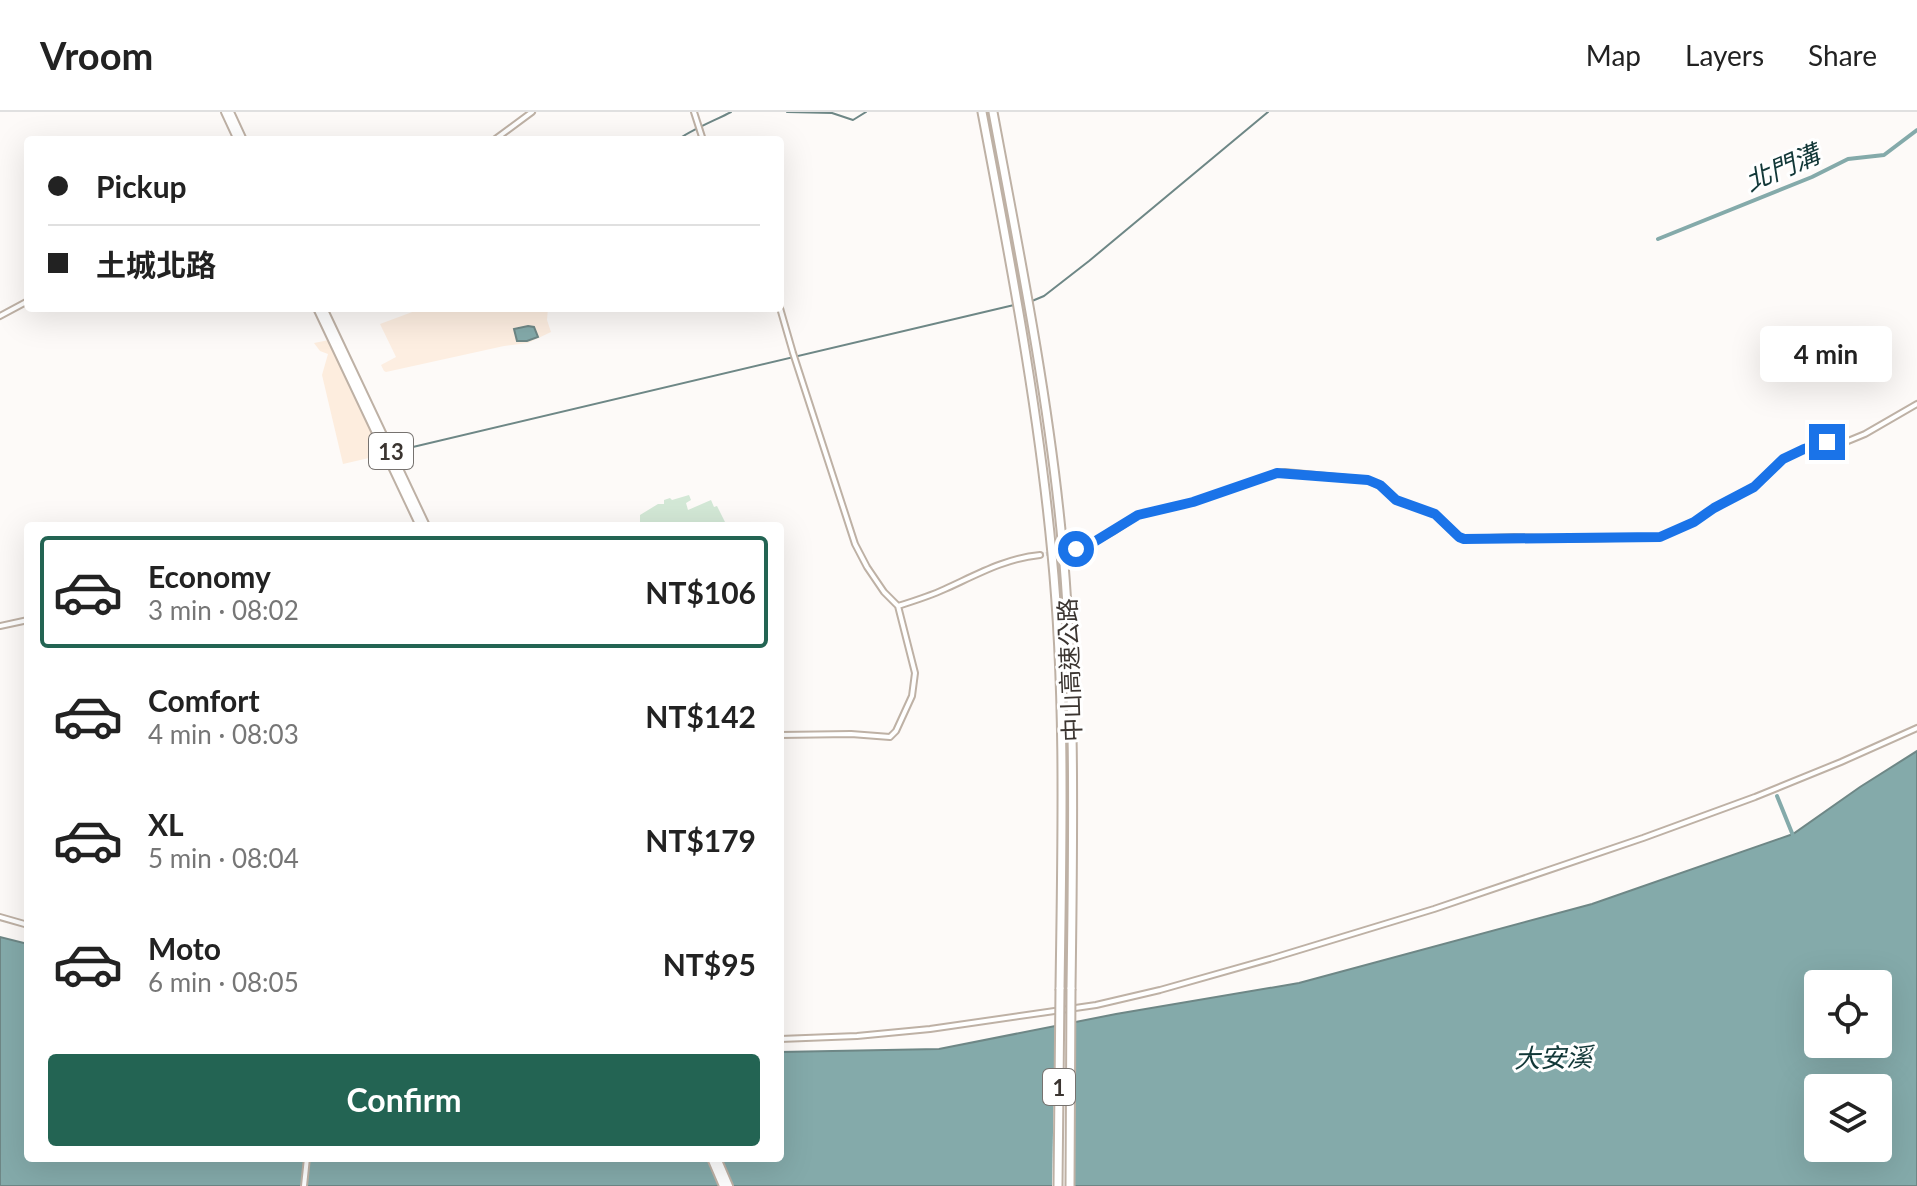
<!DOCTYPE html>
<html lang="en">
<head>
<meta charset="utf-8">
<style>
  :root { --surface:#fff; --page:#f2f2f2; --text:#222; --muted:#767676; --line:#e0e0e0; --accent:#236453 }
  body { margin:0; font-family:Lato,"Noto Sans TC",sans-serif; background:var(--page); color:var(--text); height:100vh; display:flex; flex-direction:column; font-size:30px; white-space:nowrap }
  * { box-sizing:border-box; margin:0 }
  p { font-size:26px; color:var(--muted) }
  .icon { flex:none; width:44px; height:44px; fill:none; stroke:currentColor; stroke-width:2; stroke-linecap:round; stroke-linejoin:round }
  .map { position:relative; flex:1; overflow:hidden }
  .panel { position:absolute; left:24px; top:410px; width:760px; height:640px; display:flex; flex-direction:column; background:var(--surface); border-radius:8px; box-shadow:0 8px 32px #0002 }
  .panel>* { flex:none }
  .guide { position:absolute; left:24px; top:24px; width:760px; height:176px; border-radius:8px; box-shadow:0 8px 32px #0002; display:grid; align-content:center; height:176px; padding:0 24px; background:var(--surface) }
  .tools { position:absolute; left:1804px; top:858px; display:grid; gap:16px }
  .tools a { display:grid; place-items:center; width:88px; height:88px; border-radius:8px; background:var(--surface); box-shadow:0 8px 32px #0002; font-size:40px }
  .end { position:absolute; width:36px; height:36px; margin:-18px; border:10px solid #1a73e8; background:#fff; box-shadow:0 0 0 4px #fff }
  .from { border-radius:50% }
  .bubble { position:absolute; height:56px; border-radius:8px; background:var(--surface); box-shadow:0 8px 32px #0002; font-size:26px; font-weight:700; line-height:56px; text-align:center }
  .guide b { display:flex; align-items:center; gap:28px; height:76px; font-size:30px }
  .guide b+b { border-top:2px solid var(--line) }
  .guide i { width:20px; height:20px; background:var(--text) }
  ul { padding:14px 0 0; list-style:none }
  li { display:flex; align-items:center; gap:24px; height:112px; margin:0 16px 12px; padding:0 8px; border:4px solid transparent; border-radius:8px }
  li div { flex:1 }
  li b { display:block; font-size:30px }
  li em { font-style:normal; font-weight:700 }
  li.current { border-color:var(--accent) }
  li>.icon { width:72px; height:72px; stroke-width:1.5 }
  .primary-button { display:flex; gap:16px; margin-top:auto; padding:16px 24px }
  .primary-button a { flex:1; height:92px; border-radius:8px; background:var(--accent); color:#fff; font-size:32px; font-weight:700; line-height:92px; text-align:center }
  header { display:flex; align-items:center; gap:48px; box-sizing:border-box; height:112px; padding:0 40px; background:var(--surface); border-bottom:2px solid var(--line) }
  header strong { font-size:38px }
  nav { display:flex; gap:44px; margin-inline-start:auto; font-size:28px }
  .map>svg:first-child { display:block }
</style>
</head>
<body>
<header>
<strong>Vroom</strong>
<nav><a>Map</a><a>Layers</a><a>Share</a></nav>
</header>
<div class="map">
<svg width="1917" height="1074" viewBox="0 0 1917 1074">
  <rect width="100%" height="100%" fill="#fdfaf8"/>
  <path fill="#fdeee1" d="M423,196H548L547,208L551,220L528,231L504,234L386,260L384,259L381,253L396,245L380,212Z"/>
  <path fill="#fdedde" d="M329,228L382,343L343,352L322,263L328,242L320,239L314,231Z"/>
  <path fill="#d3e8d6" d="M689,383L691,388L686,391L688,398L711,388L714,395L717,394L727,414H640V403L658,392H664V388L670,386L672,388Z"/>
  <path fill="#84aaaa" stroke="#6e8786" stroke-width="2" fill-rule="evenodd" d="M528,214L534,215L538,225L527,229H517L514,217Z
    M1917,639V1074H0V825L28,832V1046H780V940L939,937L1116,902L1299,871L1592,792L1793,722L1860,675ZM1818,872H1878V932H1818ZM1818,976H1878V1036H1818Z"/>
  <path fill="#fdfaf8" d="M1076,906L1074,1074H1052L1055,910Z"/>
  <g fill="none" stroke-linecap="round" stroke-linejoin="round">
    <path stroke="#6e8786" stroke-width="2" d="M787,0L832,1L853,8L866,0
      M678,28C686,20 718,7 731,0
      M1032,189L1044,184L1089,149L1268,0
      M396,339L1014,193"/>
    <path stroke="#84aaaa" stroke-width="4" d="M1658,127L1812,65L1848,47L1884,43L1917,18
      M1777,684L1794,726"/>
    <path stroke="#d6d3d0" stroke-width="4" stroke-dasharray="4 2" stroke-linecap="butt" d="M1040,443L1076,437"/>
    <g stroke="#beb1a5" stroke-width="8">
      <path id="minor" d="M694,0L703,28
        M494,28L532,0
        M780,196L793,241L855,432L867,455L884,480L898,494L915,561L912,584L896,619L890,625L851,622L780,623
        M0,204L28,189
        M1076,437L1094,430L1114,419L1138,403L1193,390L1277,361L1285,360L1368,368L1384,376L1396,388L1435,402L1459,425L1464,427L1514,425L1570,427L1660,425L1694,410L1714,396L1754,375L1783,347L1804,337L1827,330L1848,329L1865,322L1917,292
        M898,494C914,489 930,484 945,477C976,463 1006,446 1040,443
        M0,514L28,508
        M0,805L28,813
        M780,927L857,924L930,917L1096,893L1160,878L1273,846L1434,797L1643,726L1755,685L1841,650L1917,616
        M304,1074L307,1046"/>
    </g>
    <g stroke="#beb1a5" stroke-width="10">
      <path id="major" d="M225,0L238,28
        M230,0L243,28
        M317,196L420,414
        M323,196L426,414
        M711,1046L723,1074
        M717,1046L729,1074"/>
    </g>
    <g stroke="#beb1a5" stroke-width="11">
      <path id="highway" d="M982,0C1010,147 1038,293 1052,442C1066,586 1062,732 1060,877
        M993,0C1019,139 1047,277 1061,418C1076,571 1073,724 1071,877"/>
    </g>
    <use href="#minor" stroke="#fff" stroke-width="4"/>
    <use href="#major" stroke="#fff" stroke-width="6"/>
    <use href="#highway" stroke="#fff" stroke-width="7"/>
    <g stroke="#beb1a5" stroke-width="11" stroke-linecap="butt">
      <path id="highway-bridge" d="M1058,1074L1060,877
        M1070,1074L1071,877"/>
    </g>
    <use href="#highway-bridge" stroke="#fff" stroke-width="7"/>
  </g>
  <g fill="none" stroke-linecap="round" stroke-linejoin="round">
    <path stroke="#1a73e8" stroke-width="10" d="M1076,437L1094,430L1138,403L1193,390L1277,361L1368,368L1380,373L1396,388L1435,402L1459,425L1464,427L1660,425L1694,410L1714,396L1754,375L1783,347L1804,337L1827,330"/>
  </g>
  <g text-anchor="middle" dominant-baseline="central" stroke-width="6" stroke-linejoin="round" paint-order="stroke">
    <g fill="#fff" stroke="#76726f" stroke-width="2">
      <rect x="369" y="321" width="44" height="36" rx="6"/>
      <rect x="1043" y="957" width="32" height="36" rx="6"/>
    </g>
    <g font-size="22" font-weight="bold" fill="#3b3531">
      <text x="391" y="339">13</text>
      <text x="1059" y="975">1</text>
    </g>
    <g font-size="24" fill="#3b3531" stroke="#fff">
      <text transform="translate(1069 558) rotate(-92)">中山高速公路</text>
    </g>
    <g font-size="26" font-style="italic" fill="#123838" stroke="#fff">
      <text transform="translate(1782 55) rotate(-23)">北門溝</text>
      <text transform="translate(1553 945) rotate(-1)">大安溪</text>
    </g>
  </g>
</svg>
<div class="tools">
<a><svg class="icon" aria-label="locate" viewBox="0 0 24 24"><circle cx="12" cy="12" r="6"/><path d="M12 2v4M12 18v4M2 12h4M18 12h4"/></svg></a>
<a><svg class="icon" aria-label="layers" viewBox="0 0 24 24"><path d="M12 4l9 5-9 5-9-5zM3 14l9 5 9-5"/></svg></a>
</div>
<i class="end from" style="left:1076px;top:437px"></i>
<i class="end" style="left:1827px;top:330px"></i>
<div class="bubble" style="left:1760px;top:214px;width:132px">4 min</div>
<div class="guide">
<b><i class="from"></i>Pickup</b>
<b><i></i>土城北路</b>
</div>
<section class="panel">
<ul>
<li class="current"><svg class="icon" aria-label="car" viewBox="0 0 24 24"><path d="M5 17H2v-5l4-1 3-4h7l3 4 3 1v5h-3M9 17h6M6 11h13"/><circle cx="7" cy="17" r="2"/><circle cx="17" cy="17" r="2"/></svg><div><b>Economy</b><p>3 min · 08:02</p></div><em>NT$106</em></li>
<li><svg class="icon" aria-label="car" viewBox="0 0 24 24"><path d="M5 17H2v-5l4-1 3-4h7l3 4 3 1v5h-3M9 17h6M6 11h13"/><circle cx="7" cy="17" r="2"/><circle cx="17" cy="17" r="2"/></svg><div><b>Comfort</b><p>4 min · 08:03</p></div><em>NT$142</em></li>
<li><svg class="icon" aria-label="car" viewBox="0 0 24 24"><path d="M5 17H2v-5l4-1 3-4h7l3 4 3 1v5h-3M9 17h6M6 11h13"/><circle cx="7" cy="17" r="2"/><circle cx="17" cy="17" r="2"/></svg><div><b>XL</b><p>5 min · 08:04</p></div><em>NT$179</em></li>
<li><svg class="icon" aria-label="car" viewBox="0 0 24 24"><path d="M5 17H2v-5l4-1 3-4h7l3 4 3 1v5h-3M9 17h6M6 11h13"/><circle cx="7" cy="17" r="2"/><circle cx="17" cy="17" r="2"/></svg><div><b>Moto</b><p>6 min · 08:05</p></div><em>NT$95</em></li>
</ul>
<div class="primary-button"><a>Confirm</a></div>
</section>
</div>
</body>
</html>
